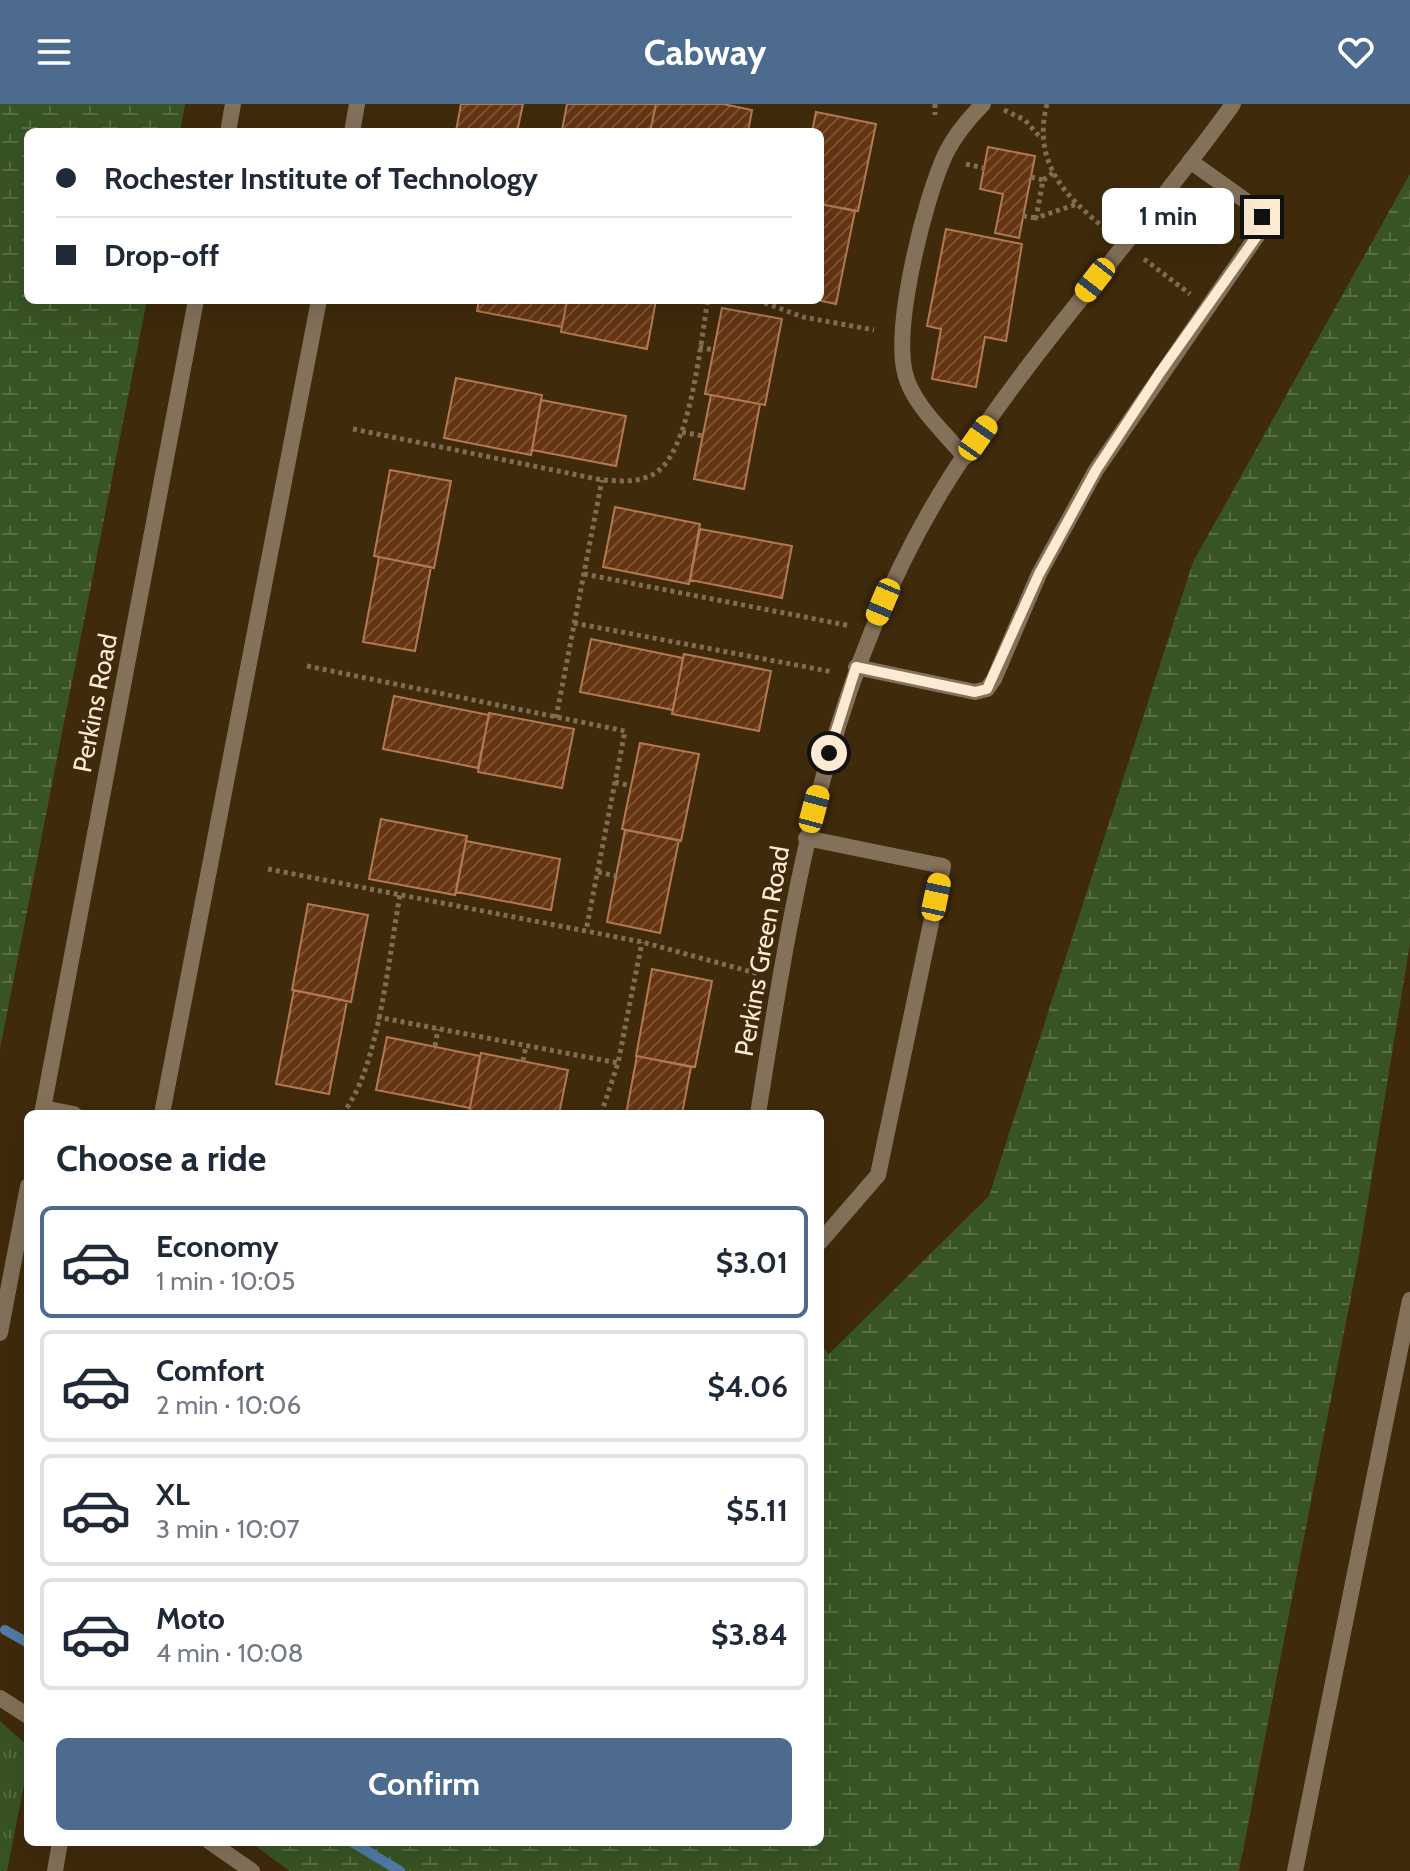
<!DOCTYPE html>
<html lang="en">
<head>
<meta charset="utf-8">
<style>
  :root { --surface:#fff; --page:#f2f2f3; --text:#1f2937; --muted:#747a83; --line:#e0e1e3; --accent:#4d6b8f }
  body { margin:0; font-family:Cabin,sans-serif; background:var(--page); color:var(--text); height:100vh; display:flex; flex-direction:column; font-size:30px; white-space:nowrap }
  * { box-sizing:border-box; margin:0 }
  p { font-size:26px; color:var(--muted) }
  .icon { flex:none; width:44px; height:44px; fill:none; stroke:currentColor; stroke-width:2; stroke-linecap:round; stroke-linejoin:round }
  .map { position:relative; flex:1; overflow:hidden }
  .sheet { position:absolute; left:24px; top:1006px; width:800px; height:736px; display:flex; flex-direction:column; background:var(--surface); border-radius:12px; box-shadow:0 8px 32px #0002 }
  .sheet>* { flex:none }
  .hud { position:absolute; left:24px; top:24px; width:800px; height:176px; border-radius:12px; box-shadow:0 8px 32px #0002; display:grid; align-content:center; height:176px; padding:0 32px; background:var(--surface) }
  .end { position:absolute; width:36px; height:36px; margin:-18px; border:10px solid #fcead3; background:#111; box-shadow:0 0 0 4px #111 }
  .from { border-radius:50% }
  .bubble { position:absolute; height:56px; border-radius:12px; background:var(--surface); box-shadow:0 8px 32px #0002; font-size:26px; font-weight:700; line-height:56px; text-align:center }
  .car { position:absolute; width:24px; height:48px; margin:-24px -12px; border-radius:10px; box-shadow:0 0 6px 2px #0007; background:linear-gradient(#f5c518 24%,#345 0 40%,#f5c518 0 76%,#345 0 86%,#f5c518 0) }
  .hud b { display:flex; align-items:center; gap:28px; height:76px; font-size:30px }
  .hud b+b { border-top:2px solid var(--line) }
  .hud i { width:20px; height:20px; background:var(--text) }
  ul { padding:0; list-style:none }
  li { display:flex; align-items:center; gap:24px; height:112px; margin:0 16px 12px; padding:0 16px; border:4px solid var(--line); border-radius:12px }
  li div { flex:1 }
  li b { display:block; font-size:30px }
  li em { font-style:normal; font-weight:700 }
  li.active { border-color:var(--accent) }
  li>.icon { width:72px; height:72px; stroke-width:1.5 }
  h2 { padding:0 32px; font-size:36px; line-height:96px }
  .primary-button { display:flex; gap:16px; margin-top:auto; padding:16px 32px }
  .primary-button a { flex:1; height:92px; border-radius:12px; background:var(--accent); color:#fff; font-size:32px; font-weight:700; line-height:92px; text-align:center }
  header { display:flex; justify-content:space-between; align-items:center; height:104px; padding:0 32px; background:var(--accent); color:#fff; font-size:36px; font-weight:700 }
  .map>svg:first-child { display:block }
</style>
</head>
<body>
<header><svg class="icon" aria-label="menu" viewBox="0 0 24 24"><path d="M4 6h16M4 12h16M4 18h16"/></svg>Cabway<svg class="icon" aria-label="heart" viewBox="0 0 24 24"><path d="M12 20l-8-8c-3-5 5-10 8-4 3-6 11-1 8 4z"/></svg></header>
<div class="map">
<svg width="1410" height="1767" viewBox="0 0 1410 1767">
  <defs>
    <pattern id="grass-tufts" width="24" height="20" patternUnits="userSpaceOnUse" patternTransform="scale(2)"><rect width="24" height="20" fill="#395424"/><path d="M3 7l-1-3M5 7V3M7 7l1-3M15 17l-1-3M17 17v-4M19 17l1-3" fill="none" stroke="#576d43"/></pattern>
    <pattern id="wetland-marsh" width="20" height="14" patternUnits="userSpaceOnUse" patternTransform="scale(2)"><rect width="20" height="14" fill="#395424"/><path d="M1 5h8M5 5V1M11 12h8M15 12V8" fill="none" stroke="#576d43"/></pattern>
    <pattern id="building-hatch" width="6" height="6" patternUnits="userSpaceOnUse" patternTransform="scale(2)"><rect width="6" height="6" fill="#653512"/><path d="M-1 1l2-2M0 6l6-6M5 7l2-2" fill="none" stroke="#7c5234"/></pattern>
  </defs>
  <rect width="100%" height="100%" fill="#3f2a0b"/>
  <path fill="url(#grass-tufts)" d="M0,1617L28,1642V1661L7,1767H0Z"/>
  <path fill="url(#wetland-marsh)" d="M0,0H185L180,28H28V196H147L0,945Z
    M1410,70V839L1359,1151L1239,1767H290L250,1738H820V1240L829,1250L989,1092L1193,458Z"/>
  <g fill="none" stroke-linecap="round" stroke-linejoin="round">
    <path stroke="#537aa8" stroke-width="10" d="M5,1526L28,1539
      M352,1738L400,1767"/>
  </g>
  <path fill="url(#building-hatch)" stroke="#b47953" stroke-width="2" d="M461,0H523L517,28L456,27Z
    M567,0H656L650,28L562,26Z
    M656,0H723L752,6L748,28H650Z
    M816,8L876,20L858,107L820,100V28H812Z
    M988,43L1035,52L1019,134L995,129L1003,90L980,85Z
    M820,100L855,107L836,200L817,196Z
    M946,125L1022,140L1006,237L985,233L976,283L932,275L941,225L927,222Z
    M479,196H567L562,223L477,207Z
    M567,196H656L647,245L561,228Z
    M722,204L782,215L765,301L705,290Z
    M456,274L542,291L531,351L444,334Z
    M711,291L760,300L744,385L694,375Z
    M541,296L626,312L616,362L532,346Z
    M390,366L451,377L434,464L374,452Z
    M615,403L700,420L689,480L603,463Z
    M700,425L792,442L782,494L690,476Z
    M379,453L431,463L415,547L363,538Z
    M591,535L683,554L673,606L580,588Z
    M684,550L771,567L759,627L672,610Z
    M394,592L489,611L478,664L383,645Z
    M489,609L574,625L562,684L478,668Z
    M640,639L699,650L681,737L622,725Z
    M381,715L467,732L455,791L369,775Z
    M625,726L679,736L660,829L607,818Z
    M466,737L560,755L551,806L456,788Z
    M308,800L368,811L351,898L292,886Z
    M652,865L712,877L695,963L636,952Z
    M294,886L347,897L329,990L276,980Z
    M387,933L480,952L470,1004L376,986Z
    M481,949L568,966L559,1010L469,1008Z
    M637,952L691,963L682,1010H626Z"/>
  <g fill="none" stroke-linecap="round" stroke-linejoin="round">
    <path stroke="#816d51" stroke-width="5" stroke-dasharray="4 4" stroke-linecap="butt" d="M935,0V11
      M1047,0C1032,58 1064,92 1107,126
      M1004,6L1025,16L1040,33
      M966,60L984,64
      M1053,69L1043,76L1036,114L1077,100
      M1031,73L1043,76
      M1023,112L1036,114
      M1144,155L1190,190
      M757,196L803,213L874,226
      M699,243L713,246
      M353,325L602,376C619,377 635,379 652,371C691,352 700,238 708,196
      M682,328L703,332
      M584,470L851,522
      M574,519L833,568
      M307,562L625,627L586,827
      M556,614L602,376
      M615,678L631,682
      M268,765L642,838L759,870
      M598,768L616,772
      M377,913L618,959
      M435,942L438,925
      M523,957L526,942
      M342,1010C379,967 389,849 400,791
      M601,1010L618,959L642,838"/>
    <path stroke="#83715a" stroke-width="16" d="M965,353C945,329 912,300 905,269C893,221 925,93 946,49C955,31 969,14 983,0
      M856,563L975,588L987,585L994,575L1039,470L1096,366L1259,129L1262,113L1253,102L1190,57
      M806,734L943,762L878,1071L820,1138
      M0,1594L28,1612
      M210,1738L252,1767
      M55,1767L60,1738
      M1295,1767L1410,1196"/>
    <path stroke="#83715a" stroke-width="16" d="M228,28L233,0
      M352,28L357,0
      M43,1004L74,1010
      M42,1010L196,196
      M162,1010L319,196
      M758,1010C793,788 828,565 951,372C1035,240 1143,126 1233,0
      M0,1229L28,1082"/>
  </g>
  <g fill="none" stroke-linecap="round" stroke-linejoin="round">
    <path stroke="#fcead3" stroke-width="10" d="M829,649L856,563L975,588L987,585L1039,470L1096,366L1159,270L1259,129L1262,113"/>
  </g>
  <g text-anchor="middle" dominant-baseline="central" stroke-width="6" stroke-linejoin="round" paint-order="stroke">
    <g font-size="26" fill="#fcead3" stroke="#3f2a0b">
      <text transform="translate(95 599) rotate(-79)">Perkins Road</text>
      <text transform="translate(762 847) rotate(-80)">Perkins Green Road</text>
    </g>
  </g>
</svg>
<i class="end from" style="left:829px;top:649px"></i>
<i class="end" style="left:1262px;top:113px"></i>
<div class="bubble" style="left:1102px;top:84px;width:132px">1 min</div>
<i class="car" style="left:1095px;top:176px;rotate:218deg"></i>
<i class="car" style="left:978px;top:334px;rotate:35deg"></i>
<i class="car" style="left:883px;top:498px;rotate:203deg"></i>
<i class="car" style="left:814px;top:705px;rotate:15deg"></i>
<i class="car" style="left:936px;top:793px;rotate:12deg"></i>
<div class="hud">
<b><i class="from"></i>Rochester Institute of Technology</b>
<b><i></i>Drop-off</b>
</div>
<section class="sheet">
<h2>Choose a ride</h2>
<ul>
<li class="active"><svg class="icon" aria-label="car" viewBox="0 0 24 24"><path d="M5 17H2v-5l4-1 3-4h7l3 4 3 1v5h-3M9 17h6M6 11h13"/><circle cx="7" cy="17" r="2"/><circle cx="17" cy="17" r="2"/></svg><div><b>Economy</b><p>1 min · 10:05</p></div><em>$3.01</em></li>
<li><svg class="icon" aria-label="car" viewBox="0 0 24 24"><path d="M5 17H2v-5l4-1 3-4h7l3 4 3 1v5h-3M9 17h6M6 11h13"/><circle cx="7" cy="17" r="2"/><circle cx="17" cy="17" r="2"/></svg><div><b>Comfort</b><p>2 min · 10:06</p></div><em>$4.06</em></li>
<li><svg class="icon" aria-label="car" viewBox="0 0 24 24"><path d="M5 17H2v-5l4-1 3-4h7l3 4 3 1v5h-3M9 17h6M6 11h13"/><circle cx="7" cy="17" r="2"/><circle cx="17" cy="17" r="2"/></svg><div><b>XL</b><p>3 min · 10:07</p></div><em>$5.11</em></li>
<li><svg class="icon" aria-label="car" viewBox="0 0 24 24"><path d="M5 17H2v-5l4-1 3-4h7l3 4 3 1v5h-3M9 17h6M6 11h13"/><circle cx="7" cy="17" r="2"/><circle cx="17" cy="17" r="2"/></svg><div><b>Moto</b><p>4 min · 10:08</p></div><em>$3.84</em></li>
</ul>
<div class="primary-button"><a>Confirm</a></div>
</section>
</div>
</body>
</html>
